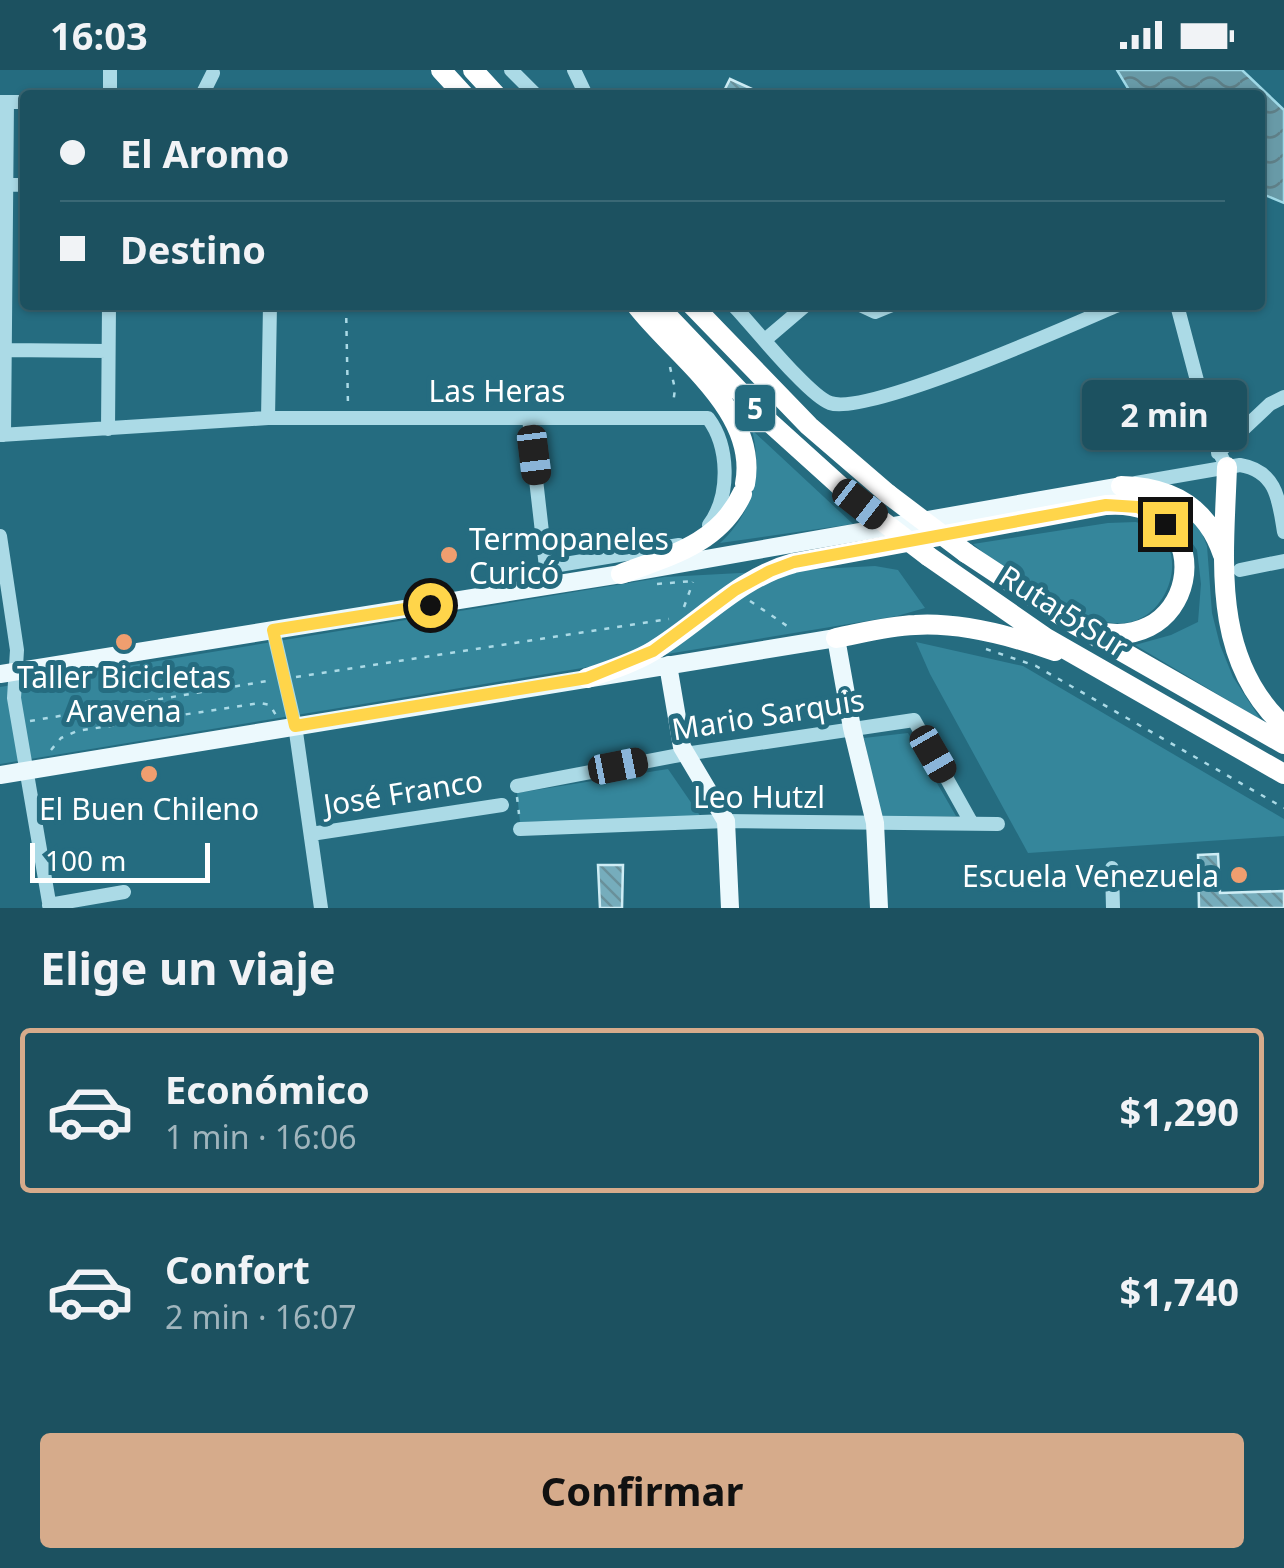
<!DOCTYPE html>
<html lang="es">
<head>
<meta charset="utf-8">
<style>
  :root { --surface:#1c5160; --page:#255766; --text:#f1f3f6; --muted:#a0b5bd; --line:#3a6875; --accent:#d6ab8b }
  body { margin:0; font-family:"Noto Sans",sans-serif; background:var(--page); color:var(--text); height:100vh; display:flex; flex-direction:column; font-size:38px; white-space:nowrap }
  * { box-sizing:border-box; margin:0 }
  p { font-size:32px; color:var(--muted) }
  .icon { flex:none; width:55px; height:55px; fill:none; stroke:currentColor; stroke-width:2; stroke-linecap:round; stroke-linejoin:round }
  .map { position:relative; height:838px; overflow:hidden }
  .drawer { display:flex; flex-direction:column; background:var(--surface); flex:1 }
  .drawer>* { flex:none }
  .banner { position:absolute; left:20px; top:20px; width:1245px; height:220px; border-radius:10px; box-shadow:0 2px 8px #0004,0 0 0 2px var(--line); display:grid; align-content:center; height:220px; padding:0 40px; background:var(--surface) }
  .scale { position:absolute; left:30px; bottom:25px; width:180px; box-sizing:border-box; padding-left:10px; border:5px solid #fff; border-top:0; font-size:28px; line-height:35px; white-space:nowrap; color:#fff; -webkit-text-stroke:8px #256c80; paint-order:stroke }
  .end { position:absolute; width:45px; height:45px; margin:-22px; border:12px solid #ffd54a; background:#111; box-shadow:0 0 0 5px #111 }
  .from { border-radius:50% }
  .bubble { position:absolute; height:70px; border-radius:10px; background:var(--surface); box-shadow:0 2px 8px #0004,0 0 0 2px var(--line); font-size:32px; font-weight:700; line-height:70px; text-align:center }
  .car { position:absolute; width:30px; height:60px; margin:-30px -15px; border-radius:12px; box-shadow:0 0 8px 2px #0007; background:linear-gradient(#222 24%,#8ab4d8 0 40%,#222 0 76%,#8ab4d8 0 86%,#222 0) }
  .banner b { display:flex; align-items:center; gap:35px; height:95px; font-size:38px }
  .banner b+b { border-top:2px solid var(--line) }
  .banner i { width:25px; height:25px; background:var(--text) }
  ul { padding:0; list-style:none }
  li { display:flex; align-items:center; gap:30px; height:165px; margin:0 20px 15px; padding:0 20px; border:5px solid transparent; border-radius:10px }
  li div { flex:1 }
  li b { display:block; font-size:38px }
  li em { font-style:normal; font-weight:700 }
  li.on { border-color:var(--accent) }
  li>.icon { width:90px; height:90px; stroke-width:1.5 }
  h2 { padding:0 40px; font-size:45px; line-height:120px }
  .action { display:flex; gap:20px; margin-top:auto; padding:20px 40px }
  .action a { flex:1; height:115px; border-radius:10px; background:var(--accent); color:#111; font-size:40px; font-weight:700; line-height:115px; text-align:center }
  .status { display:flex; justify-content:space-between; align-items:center; height:70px; padding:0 50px; background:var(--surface); direction:ltr }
  .status svg { height:28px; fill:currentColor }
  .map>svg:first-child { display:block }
</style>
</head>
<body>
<div class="status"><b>16:03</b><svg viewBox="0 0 49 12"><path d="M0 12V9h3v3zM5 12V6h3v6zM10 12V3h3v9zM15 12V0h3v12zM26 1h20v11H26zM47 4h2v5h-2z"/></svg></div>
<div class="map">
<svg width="1284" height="838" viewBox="0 0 1284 838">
  <defs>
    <pattern id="water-waves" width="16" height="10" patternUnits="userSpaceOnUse" patternTransform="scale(2.5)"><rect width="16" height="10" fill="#689aa7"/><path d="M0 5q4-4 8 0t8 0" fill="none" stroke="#5e7f87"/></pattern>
    <pattern id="building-back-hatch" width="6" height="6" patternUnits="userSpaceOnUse" patternTransform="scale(2.5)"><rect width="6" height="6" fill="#76adbc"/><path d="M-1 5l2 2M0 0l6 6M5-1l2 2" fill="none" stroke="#69909a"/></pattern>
  </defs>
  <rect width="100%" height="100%" fill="#256c80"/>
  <path fill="#35869b" d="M752,360L853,454L720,473C753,443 763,402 752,360Z
    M1165,433L1194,443L1207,476L1212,543L1220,575L1233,607L1261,650L1135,575L1171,565L1198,552L1201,514L1197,480Z
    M1136,452C1143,455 1153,457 1158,462C1186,487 1169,538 1137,550C1124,555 1111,553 1098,551L995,492L973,474L1108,453Z
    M875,496L898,500L925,538L897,546L0,694V617L665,507Z
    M916,572L1023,596L1284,749V766L1028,783L930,604Z
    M908,663L956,746L881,747L864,668Z
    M668,699L701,747L520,752L517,723Z"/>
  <path fill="url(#water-waves)" stroke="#9fd9e7" stroke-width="2.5" d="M1117,0H1242L1284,40V133L1260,123V25H1132Z"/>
  <path fill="url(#building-back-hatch)" stroke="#ceedf5" stroke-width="2.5" d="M730,9L761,23L760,25H722Z
    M1218,784L1220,823L1284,821V838H1199L1198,785Z
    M598,795H623L622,838H600Z"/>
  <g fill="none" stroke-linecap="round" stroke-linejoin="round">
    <path stroke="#abdae6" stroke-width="2.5" stroke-dasharray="5 8" stroke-linecap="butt" d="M346,235L348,336
      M670,297L675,319L673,334
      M657,514L693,511
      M750,531L793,560
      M684,537L693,512
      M986,579L1036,596L1284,738
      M296,607L669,549
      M30,651L273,610
      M51,680L61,668L77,661L260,633L270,635L277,647
      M517,727L519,744"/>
    <path stroke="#abdae6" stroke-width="14" d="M511,0L536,25
      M574,0L586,25
      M110,25V0
      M202,25L213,3
      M1,32H25
      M1,114L25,115
      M733,235C752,255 809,326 830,333C868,346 1072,255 1118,235
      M860,235L875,242L892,235
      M1177,235L1213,371L1227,397
      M765,270L806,235
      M5,280L108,281
      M268,348L270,235
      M529,348L547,506
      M108,359L109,235
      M0,365L268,348H708C729,376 731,425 709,455
      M4,365L7,32
      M1218,383L1270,334L1284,327
      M1136,413L1240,395C1277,401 1279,431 1284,462
      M0,466L17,580L14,628L50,838
      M547,497L679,475
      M1240,500L1284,491
      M273,560L295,655L321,838
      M517,716L685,684L914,650L971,752
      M520,759L726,751L998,754
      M311,764L502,735
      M1112,798L1113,838
      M49,835L124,822"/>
    <path stroke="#ecf9fd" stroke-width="18" d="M668,595L682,677L726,751L730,838
      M0,604L621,504L1121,416
      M0,705L836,568L852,658L875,753L879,838"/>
    <path stroke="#fff" stroke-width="20" d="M441,0L464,25
      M473,0L496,25
      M636,235C676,287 759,341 745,414
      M657,235L767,350L860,434
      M692,235L809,356L888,424
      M1227,397C1224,488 1210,588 1284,656
      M1121,416C1170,417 1207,436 1223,485
      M966,483L1074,554L1284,674
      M928,486L1046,568L1284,704
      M621,504C669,486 719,474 742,424
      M836,568C862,563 888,556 915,555C961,552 1012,566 1055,581
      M587,608C610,600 633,593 653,581C701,552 738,508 794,493L1106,435C1229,426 1199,607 1074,554"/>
    <path stroke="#fff" stroke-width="20" d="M888,424L966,483
      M860,434L928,486"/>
  </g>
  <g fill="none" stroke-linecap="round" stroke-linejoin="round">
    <path stroke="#ffd54a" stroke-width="12" d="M430,535L273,560L295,656L587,608L653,581L735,520L770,501L794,492L1106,435L1138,437L1165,454"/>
  </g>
  <g fill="#f09e6f" stroke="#256c80" stroke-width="4">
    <circle cx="449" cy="485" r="10"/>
    <circle cx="124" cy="572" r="10"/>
    <circle cx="149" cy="704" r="10"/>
    <circle cx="1239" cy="805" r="10"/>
  </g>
  <g text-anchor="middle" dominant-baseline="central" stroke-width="10" stroke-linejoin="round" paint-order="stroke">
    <rect fill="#256c80" stroke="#bed3d9" stroke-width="2.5" x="735" y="315" width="40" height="46" rx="8"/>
    <g font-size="28" font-weight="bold" fill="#fff">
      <text x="755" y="338">5</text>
    </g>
    <g font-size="30" fill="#fff" stroke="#256c80">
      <text x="497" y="320">Las Heras</text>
      <text transform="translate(1064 541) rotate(32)">Ruta 5 Sur</text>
      <text transform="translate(768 644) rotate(-9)">Mario Sarquis</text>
      <text transform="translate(403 722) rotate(-9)">José Franco</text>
      <text x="759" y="726">Leo Hutzl</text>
    </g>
    <g font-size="30" fill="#fff" stroke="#256c80">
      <text x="469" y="468" text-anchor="start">Termopaneles<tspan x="469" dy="34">Curicó</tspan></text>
      <text x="124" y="606">Taller Bicicletas<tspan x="124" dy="34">Aravena</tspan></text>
      <text x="149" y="738">El Buen Chileno</text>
      <text x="1219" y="805" text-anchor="end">Escuela Venezuela</text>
    </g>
  </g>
</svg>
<div class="scale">100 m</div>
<i class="end from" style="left:430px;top:535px"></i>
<i class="end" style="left:1165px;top:454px"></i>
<div class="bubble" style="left:1082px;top:310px;width:165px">2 min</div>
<i class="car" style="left:534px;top:385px;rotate:173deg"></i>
<i class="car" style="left:860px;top:434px;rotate:128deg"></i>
<i class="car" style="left:933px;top:684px;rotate:150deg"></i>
<i class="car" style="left:618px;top:696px;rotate:79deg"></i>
<div class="banner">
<b><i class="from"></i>El Aromo</b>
<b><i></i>Destino</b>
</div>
</div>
<section class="drawer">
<h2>Elige un viaje</h2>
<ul>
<li class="on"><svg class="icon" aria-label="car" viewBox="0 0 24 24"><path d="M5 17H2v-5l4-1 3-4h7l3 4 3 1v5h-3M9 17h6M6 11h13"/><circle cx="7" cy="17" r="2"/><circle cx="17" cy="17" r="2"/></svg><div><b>Económico</b><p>1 min · 16:06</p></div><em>$1,290</em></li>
<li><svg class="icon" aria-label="car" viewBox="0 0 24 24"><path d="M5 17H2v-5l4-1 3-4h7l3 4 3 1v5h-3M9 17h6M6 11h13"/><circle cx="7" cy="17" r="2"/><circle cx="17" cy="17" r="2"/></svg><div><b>Confort</b><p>2 min · 16:07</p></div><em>$1,740</em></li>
</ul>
<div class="action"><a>Confirmar</a></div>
</section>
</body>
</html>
